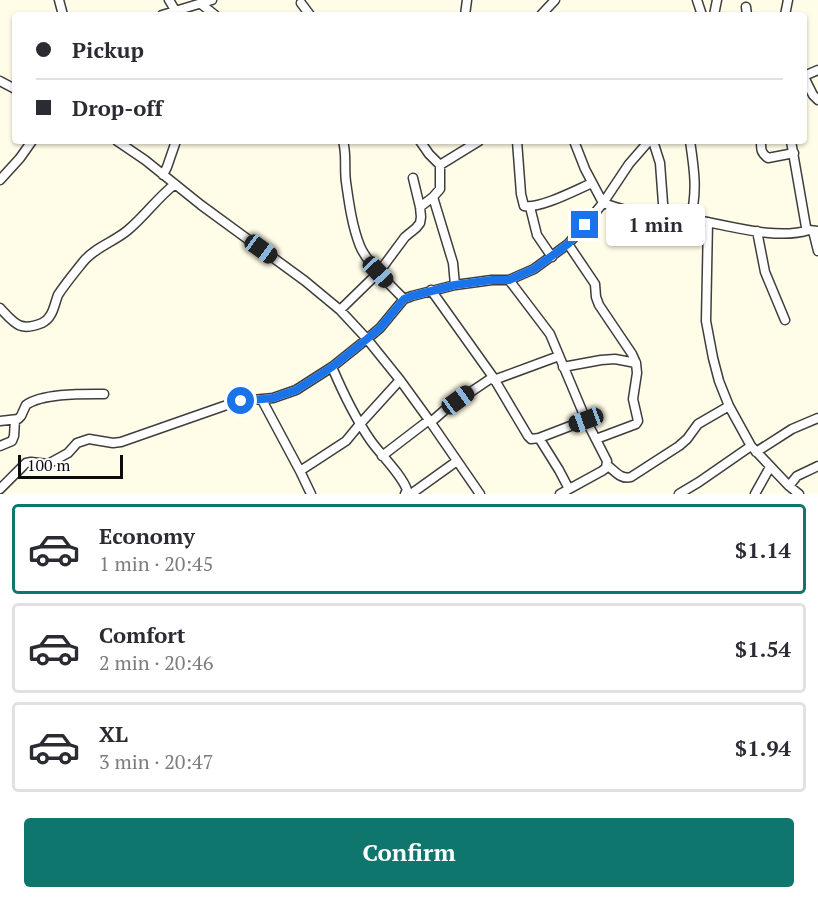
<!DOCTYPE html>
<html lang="en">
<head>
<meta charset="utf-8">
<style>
  :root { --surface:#fff; --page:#f2f2f3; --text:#2b2b33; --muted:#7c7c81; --line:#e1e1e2; --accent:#0f766e }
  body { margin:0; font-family:"PT Serif",serif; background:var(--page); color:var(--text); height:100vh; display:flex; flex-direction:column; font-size:22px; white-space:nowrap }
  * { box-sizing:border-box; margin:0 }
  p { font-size:20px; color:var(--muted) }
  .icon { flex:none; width:33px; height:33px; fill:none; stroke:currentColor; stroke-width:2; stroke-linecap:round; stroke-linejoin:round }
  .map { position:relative; height:494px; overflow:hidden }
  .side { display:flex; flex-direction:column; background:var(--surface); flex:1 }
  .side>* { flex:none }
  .guide { position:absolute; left:12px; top:12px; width:795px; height:132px; border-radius:6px; box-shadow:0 2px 4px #0004; display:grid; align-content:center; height:132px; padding:0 24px; background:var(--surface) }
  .scale { position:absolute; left:18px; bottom:15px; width:105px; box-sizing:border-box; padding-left:6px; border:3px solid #0b0b0b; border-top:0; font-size:16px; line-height:21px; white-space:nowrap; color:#0b0b0b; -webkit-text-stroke:4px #fff; paint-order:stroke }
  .end { position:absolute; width:27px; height:27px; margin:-14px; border:8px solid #1a73e8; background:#fff; box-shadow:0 0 0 3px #fff }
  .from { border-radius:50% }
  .bubble { position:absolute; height:42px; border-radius:6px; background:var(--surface); box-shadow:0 2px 4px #0004; font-size:20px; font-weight:700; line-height:42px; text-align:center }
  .car { position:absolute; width:18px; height:36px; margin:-18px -9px; border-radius:8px; box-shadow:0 0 4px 2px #0007; background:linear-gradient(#222 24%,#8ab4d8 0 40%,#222 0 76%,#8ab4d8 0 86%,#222 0) }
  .guide b { display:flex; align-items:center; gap:21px; height:57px; font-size:22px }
  .guide b+b { border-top:2px solid var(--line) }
  .guide i { width:15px; height:15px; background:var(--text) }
  ul { padding:10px 0 0; list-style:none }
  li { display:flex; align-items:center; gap:18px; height:90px; margin:0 12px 9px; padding:0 12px; border:3px solid var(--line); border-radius:6px }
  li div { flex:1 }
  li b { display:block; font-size:22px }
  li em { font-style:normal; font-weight:700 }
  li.active { border-color:var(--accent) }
  li>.icon { width:54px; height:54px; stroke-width:1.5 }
  .action { display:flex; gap:12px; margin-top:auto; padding:12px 24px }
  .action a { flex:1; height:69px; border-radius:6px; background:var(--accent); color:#fff; font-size:24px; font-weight:700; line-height:69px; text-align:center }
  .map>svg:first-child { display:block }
</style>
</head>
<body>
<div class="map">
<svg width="818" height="494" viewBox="0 0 818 494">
  <rect width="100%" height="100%" fill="#fffce8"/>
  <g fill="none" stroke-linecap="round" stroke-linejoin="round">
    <g stroke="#3e3e3e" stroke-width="11">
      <path id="minor" d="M59,0L63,15
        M169,0L175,10
        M697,0L702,15
        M301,3L310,15
        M201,4L215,15
        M746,7L747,15
        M162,15L212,0
        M465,15L467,0
        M541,15L555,0
        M714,15L717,0
        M785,15L788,0
        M804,76L818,70
        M804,77L813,95L818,100
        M0,81L15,89
        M117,141L145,160L201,205L305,281L340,310L367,339L400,380L429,420L480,494
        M343,141C347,155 344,168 346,182C349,203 352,226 360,246C367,263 391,286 404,299
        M420,141L429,154L440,165
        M517,141L521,194L524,206C540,209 576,190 592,183
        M574,141L585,169L603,203C618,208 633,213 648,215C662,217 676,217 690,219C725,224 775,241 809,230
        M653,141L660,163L664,217
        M690,141C694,168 698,193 690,219
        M761,141C761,150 761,153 768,158L794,153
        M791,141L806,227L809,230L818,231
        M163,175L167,167L176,141
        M0,180L20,158L32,141
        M433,197L453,263L455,285
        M420,207L433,197L440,189V165L479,141
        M530,207L537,235L552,257
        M708,222L706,321L713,358L719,381L729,406L751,446L789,486L799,494
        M757,231L765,272L785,320
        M813,231L818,251
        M568,244L595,284L596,297L599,305L632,354L636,363L637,373L633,399L638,421L636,424L596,439
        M509,280L550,334L586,420L607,461L606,468L602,471L560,494
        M431,290L493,377L528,436L531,439L539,438L586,420
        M0,308C15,324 20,332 42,323C53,318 54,305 58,295C65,284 75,272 83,262C95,247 114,242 128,230C145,216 157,198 175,184
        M340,310L379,272L405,237L416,228L420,223L421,217L420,207L413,178
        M332,367C343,393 355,418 371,441C381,455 402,475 407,490L405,494
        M563,367L601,360L615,359L636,363
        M494,380L559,356
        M262,400L300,471L311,494
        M0,421L18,419L21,416L26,405C43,393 83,394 104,394
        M431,422L447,408L493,377
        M539,438L559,470L569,489
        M0,446L12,441L14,436L15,420
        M756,452L792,429L818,418
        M382,456L429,420
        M607,465C615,471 621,480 631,477L679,446L687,439L698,424L729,406
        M300,471L346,441L360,424L400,380
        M789,486L797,476L818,466
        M0,489L26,463L31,462L48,464L68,453L77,443L89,439L113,443L121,442L224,406L241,401L273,398L296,390L332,367L367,339L380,328L404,299L412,296L455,285L492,280H509L534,269L568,244L585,225L603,203L629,164L649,141
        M411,494L457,461
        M679,494L699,482L751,446
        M755,494L770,467"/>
    </g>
    <use href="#minor" stroke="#fff" stroke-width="8"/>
  </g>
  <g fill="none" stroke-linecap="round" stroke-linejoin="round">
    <path stroke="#1a73e8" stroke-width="8" d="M241,401L273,398L296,390L332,367L367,339L380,328L404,299L412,296L455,285L492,280H509L534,269L568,244L585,225"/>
  </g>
</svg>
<div class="scale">100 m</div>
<i class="end from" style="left:241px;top:401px"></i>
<i class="end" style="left:585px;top:225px"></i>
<div class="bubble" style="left:606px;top:204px;width:99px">1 min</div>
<i class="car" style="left:261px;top:249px;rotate:126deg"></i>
<i class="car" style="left:378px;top:272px;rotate:137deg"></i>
<i class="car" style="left:458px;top:400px;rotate:54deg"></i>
<i class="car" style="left:586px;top:420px;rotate:250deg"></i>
<div class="guide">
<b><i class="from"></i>Pickup</b>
<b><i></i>Drop-off</b>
</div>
</div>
<section class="side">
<ul>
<li class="active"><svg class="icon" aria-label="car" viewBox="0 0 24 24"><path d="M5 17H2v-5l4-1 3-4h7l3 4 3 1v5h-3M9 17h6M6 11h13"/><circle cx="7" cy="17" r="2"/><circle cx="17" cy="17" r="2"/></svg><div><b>Economy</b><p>1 min · 20:45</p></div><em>$1.14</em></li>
<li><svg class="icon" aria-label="car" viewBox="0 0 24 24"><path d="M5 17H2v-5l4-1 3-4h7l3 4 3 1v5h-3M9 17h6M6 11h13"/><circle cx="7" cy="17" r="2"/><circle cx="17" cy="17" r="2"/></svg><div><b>Comfort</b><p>2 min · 20:46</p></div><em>$1.54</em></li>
<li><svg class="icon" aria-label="car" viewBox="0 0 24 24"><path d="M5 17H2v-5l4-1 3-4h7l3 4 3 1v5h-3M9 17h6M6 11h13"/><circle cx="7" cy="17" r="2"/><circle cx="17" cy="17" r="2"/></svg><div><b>XL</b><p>3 min · 20:47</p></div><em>$1.94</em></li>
</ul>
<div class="action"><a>Confirm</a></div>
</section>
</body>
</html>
